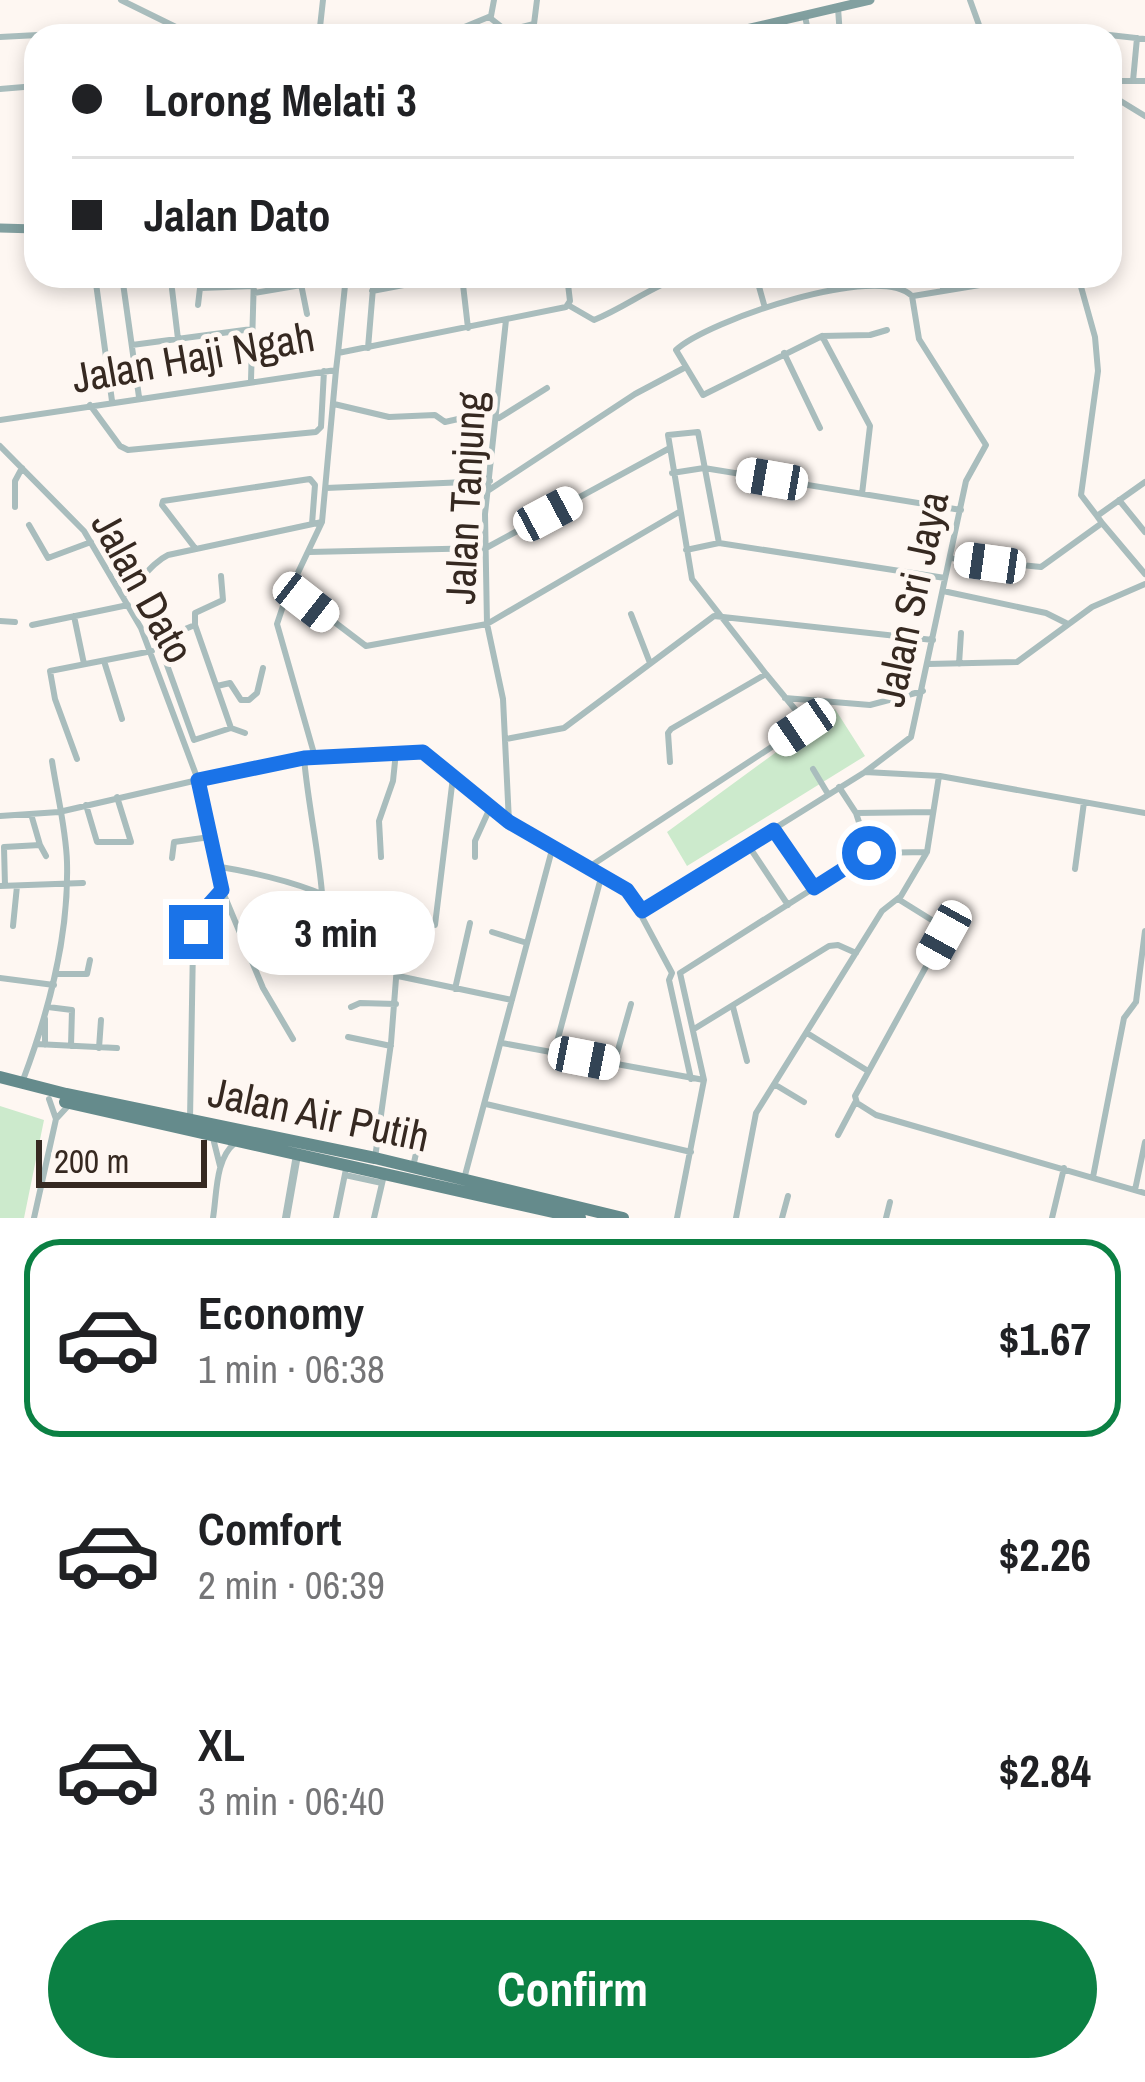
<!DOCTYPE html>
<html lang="en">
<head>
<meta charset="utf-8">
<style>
  :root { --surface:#fff; --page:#f2f2f2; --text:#202124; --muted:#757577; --line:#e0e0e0; --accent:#0b8043 }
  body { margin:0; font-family:"Archivo Narrow",sans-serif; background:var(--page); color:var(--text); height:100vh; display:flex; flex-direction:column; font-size:45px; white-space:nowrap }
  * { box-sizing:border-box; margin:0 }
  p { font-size:39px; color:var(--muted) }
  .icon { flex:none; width:66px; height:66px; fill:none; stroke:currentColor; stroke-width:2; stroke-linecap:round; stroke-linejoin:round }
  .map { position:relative; height:1218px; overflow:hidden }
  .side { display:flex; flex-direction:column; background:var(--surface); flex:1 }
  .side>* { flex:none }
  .hud { position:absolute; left:24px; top:24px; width:1098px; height:264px; border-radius:36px; box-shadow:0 6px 18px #0003; display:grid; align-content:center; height:264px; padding:0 48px; background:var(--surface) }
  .scale { position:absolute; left:36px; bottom:30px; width:171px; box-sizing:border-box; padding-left:12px; border:6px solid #362921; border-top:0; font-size:33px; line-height:42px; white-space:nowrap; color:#362921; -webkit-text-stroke:9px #fef7f2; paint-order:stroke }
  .end { position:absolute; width:54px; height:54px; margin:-27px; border:15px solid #1a73e8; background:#fff; box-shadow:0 0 0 6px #fff }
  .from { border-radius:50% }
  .bubble { position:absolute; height:84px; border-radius:42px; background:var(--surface); box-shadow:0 6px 18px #0003; font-size:39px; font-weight:700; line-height:84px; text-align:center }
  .car { position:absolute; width:36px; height:72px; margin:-36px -18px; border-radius:15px; box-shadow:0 0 9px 3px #0007; background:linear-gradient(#fff 24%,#345 0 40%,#fff 0 76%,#345 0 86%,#fff 0) }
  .hud b { display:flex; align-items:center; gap:42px; height:114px; font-size:45px }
  .hud b+b { border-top:3px solid var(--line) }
  .hud i { width:30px; height:30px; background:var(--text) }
  ul { padding:21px 0 0; list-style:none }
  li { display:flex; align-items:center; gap:36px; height:198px; margin:0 24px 18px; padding:0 24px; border:6px solid transparent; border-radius:36px }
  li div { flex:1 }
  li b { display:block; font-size:45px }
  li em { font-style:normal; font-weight:700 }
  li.current { border-color:var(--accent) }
  li>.icon { width:108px; height:108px; stroke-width:1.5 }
  .cta { display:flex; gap:24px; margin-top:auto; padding:24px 48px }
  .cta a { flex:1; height:138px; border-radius:72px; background:var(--accent); color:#fff; font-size:48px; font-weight:700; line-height:138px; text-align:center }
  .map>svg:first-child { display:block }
</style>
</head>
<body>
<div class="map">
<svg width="1145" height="1218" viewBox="0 0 1145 1218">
  <rect width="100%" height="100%" fill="#fef7f2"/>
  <path fill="#cceacc" d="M835,709L865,756L687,866L667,832Z
    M0,1106L44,1120L24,1218H0Z"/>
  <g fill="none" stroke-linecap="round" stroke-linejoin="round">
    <path stroke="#a9bdbd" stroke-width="6" d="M121,0L184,31L185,36
      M970,0L983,36
      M838,8L840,36
      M805,16L809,36
      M489,17L508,32
      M462,28L491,16L494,0
      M1083,32L1145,39
      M319,36L323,0
      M506,36L510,30L534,24L537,0
      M0,37L38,35
      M1113,81L1114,97L1145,116
      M1113,81H1145
      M1133,81L1137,38
      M0,89L36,86
      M95,276L112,401
      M122,276L139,397
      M462,276L468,328
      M756,276L765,308
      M942,276L943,291
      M1078,276L1095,337L1098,371L1081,495L1097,516
      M301,284L307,314
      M172,289L178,339
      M372,291L451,276
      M254,293L354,276
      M913,296L1034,276
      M198,305L200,288L254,286
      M568,305L594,320C626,307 650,287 683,276
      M506,320L485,514L487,624L503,699L509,822
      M887,330L870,335L822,336L703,395L676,350C707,321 878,262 912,296
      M822,336L870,426L862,494
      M132,345L252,329
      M368,348L374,276
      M338,353L346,276
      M784,353L820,428
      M251,380L254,276
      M334,404L389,417L435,415L445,422L467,417
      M90,405L120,446L128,450L316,432L321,427L324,371
      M499,418L547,388
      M0,420L336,370L338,353L566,307L570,301L567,276
      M0,446L84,531L141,628L198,780L222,890L205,909L193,945L190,1120
      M672,473L704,468L961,510
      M326,488L490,481
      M489,490L635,394L684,368
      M1119,500L1145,532
      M15,507V481L22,468
      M1102,523L1145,574
      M29,525L48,558L91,542
      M719,543L698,432L668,435L692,579L766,674
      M195,548L162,505L163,501L310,479L315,485L312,524
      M686,550L719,543L945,578
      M309,552L486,548L668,449
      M950,558L1041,567L1102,523L1097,516L1145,482
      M291,589L366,646L487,624L679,512
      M943,591L1046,613L1066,623
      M124,595C140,583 151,563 168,555L322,522
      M631,614L650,663
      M74,616L84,664
      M0,621L15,622
      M32,625L128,605
      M195,625V613L223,600L221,576
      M155,640H158L194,740
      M158,640L195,625L231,728
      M104,661L122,719
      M928,664L1017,662L1092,607L1145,584
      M959,664L961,633
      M217,686L230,683L241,700H249L257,693L263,668
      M785,698L870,705L923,691
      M506,739L564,728L714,616L933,640
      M194,740L231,728L245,733
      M315,757L277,624L285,600L322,522L336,370
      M304,758C308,804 318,847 322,893
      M77,759L55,699L50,671L152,651
      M813,769L828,794
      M865,772L940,776L1145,813
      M839,787L856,813L869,853
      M86,805L97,842H131L117,797
      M856,813L933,812
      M31,814L40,845
      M0,816L59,812L272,763L423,752L509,822L627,889L672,973L669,980L691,1079
      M774,829L814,888
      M748,845L788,905
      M869,853L927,852L939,776
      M381,857L379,821L393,781L396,752
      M475,857V841L490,808
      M172,858L174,842L210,837
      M215,866C287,878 341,894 399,940L391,1043L375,1158
      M589,867L802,727L803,719L766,674L671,729L668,733L670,762
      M1075,869L1084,802
      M0,886L83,883
      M5,886L4,847L40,845L46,856
      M222,890L263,988L293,1039
      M898,899L943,927L945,932L855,1096L857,1103L876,1115L1145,1193
      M642,911L865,772L911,737L966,481L986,445L919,339L912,296
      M435,925L453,777
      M13,926L17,886
      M492,932L527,943
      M680,973L869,853
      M56,974H87L90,960
      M398,976L512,1000
      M0,978L54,985
      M455,989L470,923
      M1136,1002L1145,931
      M48,1007L72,1010L71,1046
      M351,1007L360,1003L396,1004
      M733,1007L747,1061
      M694,1029L829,946L838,945L856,953
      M807,1033L868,1071
      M348,1037L391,1046
      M502,1043L704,1080
      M36,1044L117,1048
      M45,1045V1019
      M99,1048L101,1020
      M554,1053L602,874
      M614,1064L631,1004
      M23,1080C49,1011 69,937 67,862C66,829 57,794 52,761
      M774,1084L804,1102
      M49,1099L56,1119
      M486,1104L691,1152
      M838,1135L856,1101
      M213,1138L220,1166
      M413,1167L417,1149
      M345,1175L382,1183
      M1093,1177L1124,1018L1136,1002
      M464,1179L553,846
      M1135,1190L1145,1142
      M34,1218L56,1119L68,1106
      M213,1218C217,1194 215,1159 235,1143
      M336,1218L346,1169
      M374,1218L384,1175
      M677,1218L704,1080L680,973
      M736,1218L756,1113L882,911L901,896L927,852
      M782,1218L788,1196
      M886,1218L890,1202
      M1052,1218L1064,1168"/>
    <path stroke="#a9bdbd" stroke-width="8" d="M286,1218L297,1155"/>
    <path stroke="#82a0a0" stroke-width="9" d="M716,36L870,0
      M0,228L36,229"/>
    <path stroke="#658b8c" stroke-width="12" d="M0,1077L66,1094L375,1158L623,1218
      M65,1102L580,1218"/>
  </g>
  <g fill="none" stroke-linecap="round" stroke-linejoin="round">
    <path stroke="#1a73e8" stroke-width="15" d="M196,932L205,909L222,890L198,780L304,758L423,752L509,822L627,890L642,911L774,830L814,888L869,853"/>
  </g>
  <g text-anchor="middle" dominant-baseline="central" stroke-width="10" stroke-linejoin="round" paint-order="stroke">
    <g font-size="42" fill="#362921" stroke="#fef7f2">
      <text transform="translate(193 357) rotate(-10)">Jalan Haji Ngah</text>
      <text transform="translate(465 498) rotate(-87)">Jalan Tanjung</text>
      <text transform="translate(143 587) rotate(61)">Jalan Dato</text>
      <text transform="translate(911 599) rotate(-78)">Jalan Sri Jaya</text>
      <text transform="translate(319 1114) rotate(12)">Jalan Air Putih</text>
    </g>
  </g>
</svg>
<div class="scale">200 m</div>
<i class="end from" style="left:869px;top:853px"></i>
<i class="end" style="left:196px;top:932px"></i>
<div class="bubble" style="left:237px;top:891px;width:198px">3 min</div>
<i class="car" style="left:772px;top:479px;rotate:280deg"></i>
<i class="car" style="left:548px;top:514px;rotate:62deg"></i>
<i class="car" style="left:990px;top:563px;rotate:278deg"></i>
<i class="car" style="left:306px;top:602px;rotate:128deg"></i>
<i class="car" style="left:802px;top:727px;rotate:236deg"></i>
<i class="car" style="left:944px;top:935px;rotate:209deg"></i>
<i class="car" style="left:584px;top:1058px;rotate:101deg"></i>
<div class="hud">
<b><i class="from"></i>Lorong Melati 3</b>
<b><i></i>Jalan Dato</b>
</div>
</div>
<section class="side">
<ul>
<li class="current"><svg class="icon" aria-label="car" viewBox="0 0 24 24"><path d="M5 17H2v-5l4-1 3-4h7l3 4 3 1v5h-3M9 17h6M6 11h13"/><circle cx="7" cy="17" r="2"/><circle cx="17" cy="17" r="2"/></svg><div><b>Economy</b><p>1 min · 06:38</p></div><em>$1.67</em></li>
<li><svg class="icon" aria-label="car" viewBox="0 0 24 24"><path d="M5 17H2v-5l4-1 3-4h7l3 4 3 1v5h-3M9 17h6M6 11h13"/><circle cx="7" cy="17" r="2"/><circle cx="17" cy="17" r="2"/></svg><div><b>Comfort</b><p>2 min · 06:39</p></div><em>$2.26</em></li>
<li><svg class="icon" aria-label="car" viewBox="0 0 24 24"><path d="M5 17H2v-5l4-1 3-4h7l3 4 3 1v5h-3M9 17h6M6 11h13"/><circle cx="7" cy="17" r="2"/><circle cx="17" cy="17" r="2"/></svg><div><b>XL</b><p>3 min · 06:40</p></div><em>$2.84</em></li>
</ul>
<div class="cta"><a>Confirm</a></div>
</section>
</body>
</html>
